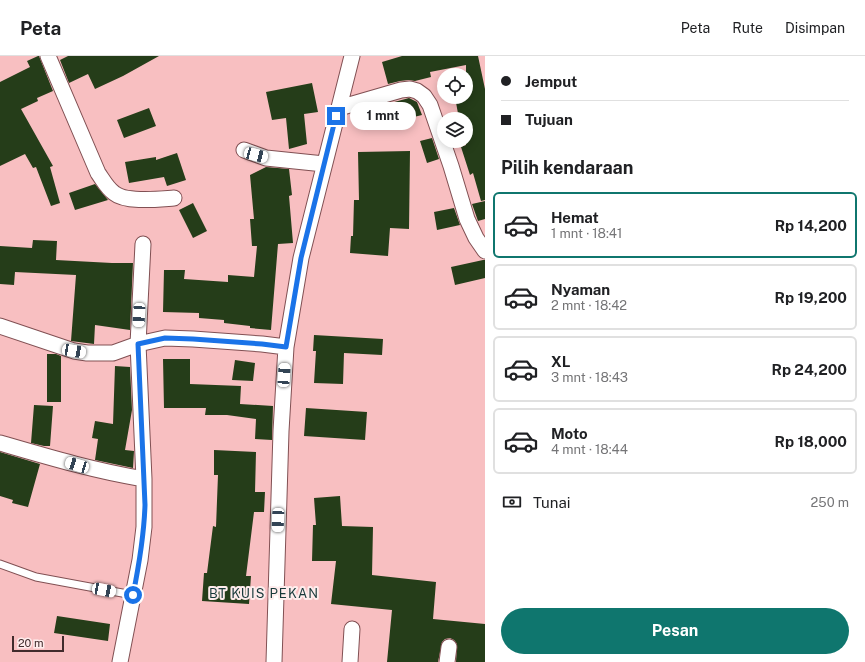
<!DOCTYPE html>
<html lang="id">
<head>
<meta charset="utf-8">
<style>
  :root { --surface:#fff; --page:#f2f2f2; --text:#202124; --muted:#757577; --line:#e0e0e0; --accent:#0f766e }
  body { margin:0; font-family:"Public Sans",sans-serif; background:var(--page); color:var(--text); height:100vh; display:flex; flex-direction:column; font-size:15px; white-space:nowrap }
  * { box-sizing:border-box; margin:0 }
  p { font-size:13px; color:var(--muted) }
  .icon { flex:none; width:22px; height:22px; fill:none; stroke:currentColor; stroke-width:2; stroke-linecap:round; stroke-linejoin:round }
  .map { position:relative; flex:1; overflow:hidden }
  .side { display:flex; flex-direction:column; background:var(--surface); width:380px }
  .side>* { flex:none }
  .top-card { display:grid; align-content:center; height:88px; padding:0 16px; background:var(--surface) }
  .buttons { position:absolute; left:437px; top:12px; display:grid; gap:8px }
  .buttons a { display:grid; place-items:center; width:36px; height:36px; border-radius:50%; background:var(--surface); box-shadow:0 2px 10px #0003; font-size:20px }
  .scale { position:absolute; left:12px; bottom:10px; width:52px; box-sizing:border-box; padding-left:4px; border:2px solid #412b2c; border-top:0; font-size:11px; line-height:14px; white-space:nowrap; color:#412b2c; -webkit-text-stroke:3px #feecec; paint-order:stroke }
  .end { position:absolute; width:18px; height:18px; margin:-9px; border:5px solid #1a73e8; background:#fff; box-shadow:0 0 0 2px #fff }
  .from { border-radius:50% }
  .bubble { position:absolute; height:28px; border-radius:14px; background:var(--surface); box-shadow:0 2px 10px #0003; font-size:13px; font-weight:700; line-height:28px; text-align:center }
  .car { position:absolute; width:12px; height:24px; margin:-12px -6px; border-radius:5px; box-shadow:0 0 3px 1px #0007; background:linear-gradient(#fff 24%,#345 0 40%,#fff 0 76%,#345 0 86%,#fff 0) }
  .top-card b { display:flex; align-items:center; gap:14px; height:38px; font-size:15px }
  .top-card b+b { border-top:1px solid var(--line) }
  .top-card i { width:10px; height:10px; background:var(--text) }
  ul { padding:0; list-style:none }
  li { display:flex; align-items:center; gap:12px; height:66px; margin:0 8px 6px; padding:0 8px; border:2px solid var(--line); border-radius:6px }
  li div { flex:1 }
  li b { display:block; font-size:15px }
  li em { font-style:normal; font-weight:700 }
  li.on { border-color:var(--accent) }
  li>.icon { width:36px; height:36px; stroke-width:1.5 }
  h2 { padding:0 16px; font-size:18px; line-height:48px }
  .pay { display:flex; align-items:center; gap:10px; height:44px; padding:0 16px; font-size:15px }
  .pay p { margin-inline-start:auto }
  .cta { display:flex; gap:8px; margin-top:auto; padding:8px 16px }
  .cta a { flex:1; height:46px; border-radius:24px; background:var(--accent); color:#fff; font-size:16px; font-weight:700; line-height:46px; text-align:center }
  header { display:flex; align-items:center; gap:24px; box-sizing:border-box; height:56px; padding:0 20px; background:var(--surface); border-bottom:1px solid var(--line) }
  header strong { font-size:19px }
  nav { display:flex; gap:22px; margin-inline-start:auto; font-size:14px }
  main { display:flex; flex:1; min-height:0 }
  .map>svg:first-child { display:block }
</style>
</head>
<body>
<header>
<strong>Peta</strong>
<nav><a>Peta</a><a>Rute</a><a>Disimpan</a></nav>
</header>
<main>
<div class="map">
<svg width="485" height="606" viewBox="0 0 485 606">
  <rect width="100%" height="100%" fill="#f8bfc1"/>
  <path fill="#253d19" d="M38,0H39L53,35L37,42L38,45L21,53L53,110L50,111L60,147L51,150L36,111L33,112L25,98L0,110V26L30,11L27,5Z
    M68,0H159L123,20L95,33L88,18L69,27L60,4Z
    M402,0H478L485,33V144L481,145L473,117L470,119L461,91L466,89V63H459L455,41H466V9L430,16L431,21L415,25L409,24L400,25L388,28L382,6Z
    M312,27L318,56L304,58L307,88L289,93L286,62L272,64L266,36Z
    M409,42L417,46L422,59L369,72L365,54Z
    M149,52L156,70L124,82L117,64Z
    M432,82L439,103L427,107L420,85Z
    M410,95L409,173L390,172L388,200L350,197L351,180H353L354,144H359L358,96Z
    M177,97L186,124L167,130L164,121L129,127L125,106L156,101V104Z
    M266,111L289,113L292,139L289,140L293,187L278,188L271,274L250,272V270L224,267V264L199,262V257L163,256L164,214H185L184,223L228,226V219L254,221L257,190H252L250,163H254L250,119Z
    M95,128L108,144L75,154L69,137Z
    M485,145V163L478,165L472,148Z
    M193,147L207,175L193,182L179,154Z
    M454,152L460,169L437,174L434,156Z
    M33,184L57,185L56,204L112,207H133L130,274L95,269L94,288L71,285L76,219L15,216L14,229L0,228V190L32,192Z
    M483,204H485V222L455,229L451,211Z
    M314,279L383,283L382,299L344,297L343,328L314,327L316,295H313Z
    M47,298H56L61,300V346H47Z
    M163,303H190V328L241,330L240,348L273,350L272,384L255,383L256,363L227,359H205L206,352H164Z
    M235,304L255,307L253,325L232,324Z
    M115,310L130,311L132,354L125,394L134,395L133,412L95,404L98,383L92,382L95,365L113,368Z
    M34,349L53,350L50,390H44L31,387Z
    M306,352L367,356L365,384L304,380Z
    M214,394L256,396L255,436H265L264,456H254L246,520H251L249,548L202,545L204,517H207L213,470L216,471L218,419H214Z
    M0,396L40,408L28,451L12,447L13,444L0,440Z
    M340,440L342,470L373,471L372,519L436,526L433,563L485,568V606H456L457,588L454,584L450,582L445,583L442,586L438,606H387L392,554L331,548L336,505H312L313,469H316L314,442Z
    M57,560L110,568L108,585L54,577Z"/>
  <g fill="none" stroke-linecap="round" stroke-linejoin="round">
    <g stroke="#815053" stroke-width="9">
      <path id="service" d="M0,508L36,521L133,539"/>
    </g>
    <g stroke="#815053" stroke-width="17">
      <path id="minor" d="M48,0L98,117C103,124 107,132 114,137C126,147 159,143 174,142
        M339,52L401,34L410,33L417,35L424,40L430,49L451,110L467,163L476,182L485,195
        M244,94L266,102L324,108
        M0,270L74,295L87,297H113L138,288L165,282L193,283L262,288L286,291
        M0,387C48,401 95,415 144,423
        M120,606L140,504L144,471V423L138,288L143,188
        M274,606L281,375L286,291L301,202L352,0
        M350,606L352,573
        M447,606L449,591"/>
    </g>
    <use href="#service" stroke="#fff" stroke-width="7"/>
    <use href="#minor" stroke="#fff" stroke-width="15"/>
  </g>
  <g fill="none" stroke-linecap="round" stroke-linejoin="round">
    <path stroke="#1a73e8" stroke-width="5" d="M133,539C139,509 144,480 145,449L138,288L165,282L193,283L262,288L286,291L301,202L336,60"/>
  </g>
  <g text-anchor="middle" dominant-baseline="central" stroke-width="4" stroke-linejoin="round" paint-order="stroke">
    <g font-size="13" letter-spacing="1" fill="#17393a" stroke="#feecec">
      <text x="264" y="537">BT KUIS PEKAN</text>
    </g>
  </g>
</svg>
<div class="buttons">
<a><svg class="icon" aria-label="locate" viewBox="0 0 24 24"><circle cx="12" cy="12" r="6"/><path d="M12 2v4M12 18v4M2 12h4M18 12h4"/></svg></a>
<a><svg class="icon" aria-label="layers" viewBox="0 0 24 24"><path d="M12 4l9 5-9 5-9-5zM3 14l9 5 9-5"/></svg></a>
</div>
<div class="scale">20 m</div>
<i class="end from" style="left:133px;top:539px"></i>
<i class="end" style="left:336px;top:60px"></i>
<div class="bubble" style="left:350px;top:46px;width:66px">1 mnt</div>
<i class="car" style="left:256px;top:99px;rotate:105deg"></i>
<i class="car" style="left:139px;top:259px;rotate:183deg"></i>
<i class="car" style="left:74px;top:295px;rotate:100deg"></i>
<i class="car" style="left:284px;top:319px;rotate:4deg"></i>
<i class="car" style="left:77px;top:409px;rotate:287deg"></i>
<i class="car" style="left:278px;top:464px;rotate:182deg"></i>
<i class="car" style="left:104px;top:534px;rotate:101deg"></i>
</div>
<section class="side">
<div class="top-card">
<b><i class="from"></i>Jemput</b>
<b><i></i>Tujuan</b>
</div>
<h2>Pilih kendaraan</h2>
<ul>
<li class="on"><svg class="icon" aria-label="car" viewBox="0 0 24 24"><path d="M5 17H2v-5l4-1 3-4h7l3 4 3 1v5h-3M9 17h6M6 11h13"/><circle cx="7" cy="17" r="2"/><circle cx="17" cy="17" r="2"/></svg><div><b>Hemat</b><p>1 mnt · 18:41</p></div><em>Rp 14,200</em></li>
<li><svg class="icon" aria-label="car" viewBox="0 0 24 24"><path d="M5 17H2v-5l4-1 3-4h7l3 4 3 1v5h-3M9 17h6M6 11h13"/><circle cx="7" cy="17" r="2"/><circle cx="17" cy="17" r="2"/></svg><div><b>Nyaman</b><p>2 mnt · 18:42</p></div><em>Rp 19,200</em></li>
<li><svg class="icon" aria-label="car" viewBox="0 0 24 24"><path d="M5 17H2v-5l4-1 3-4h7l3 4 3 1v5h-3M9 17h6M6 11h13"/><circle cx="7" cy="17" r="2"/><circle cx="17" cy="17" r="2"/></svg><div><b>XL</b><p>3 mnt · 18:43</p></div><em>Rp 24,200</em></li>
<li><svg class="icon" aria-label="car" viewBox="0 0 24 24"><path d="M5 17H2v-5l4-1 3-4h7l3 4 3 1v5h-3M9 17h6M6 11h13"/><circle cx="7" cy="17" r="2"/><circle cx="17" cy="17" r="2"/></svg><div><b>Moto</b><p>4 mnt · 18:44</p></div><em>Rp 18,000</em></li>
</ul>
<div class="pay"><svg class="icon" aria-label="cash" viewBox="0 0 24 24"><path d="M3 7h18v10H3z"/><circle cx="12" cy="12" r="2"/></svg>Tunai<p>250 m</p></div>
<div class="cta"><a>Pesan</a></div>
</section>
</main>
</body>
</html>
